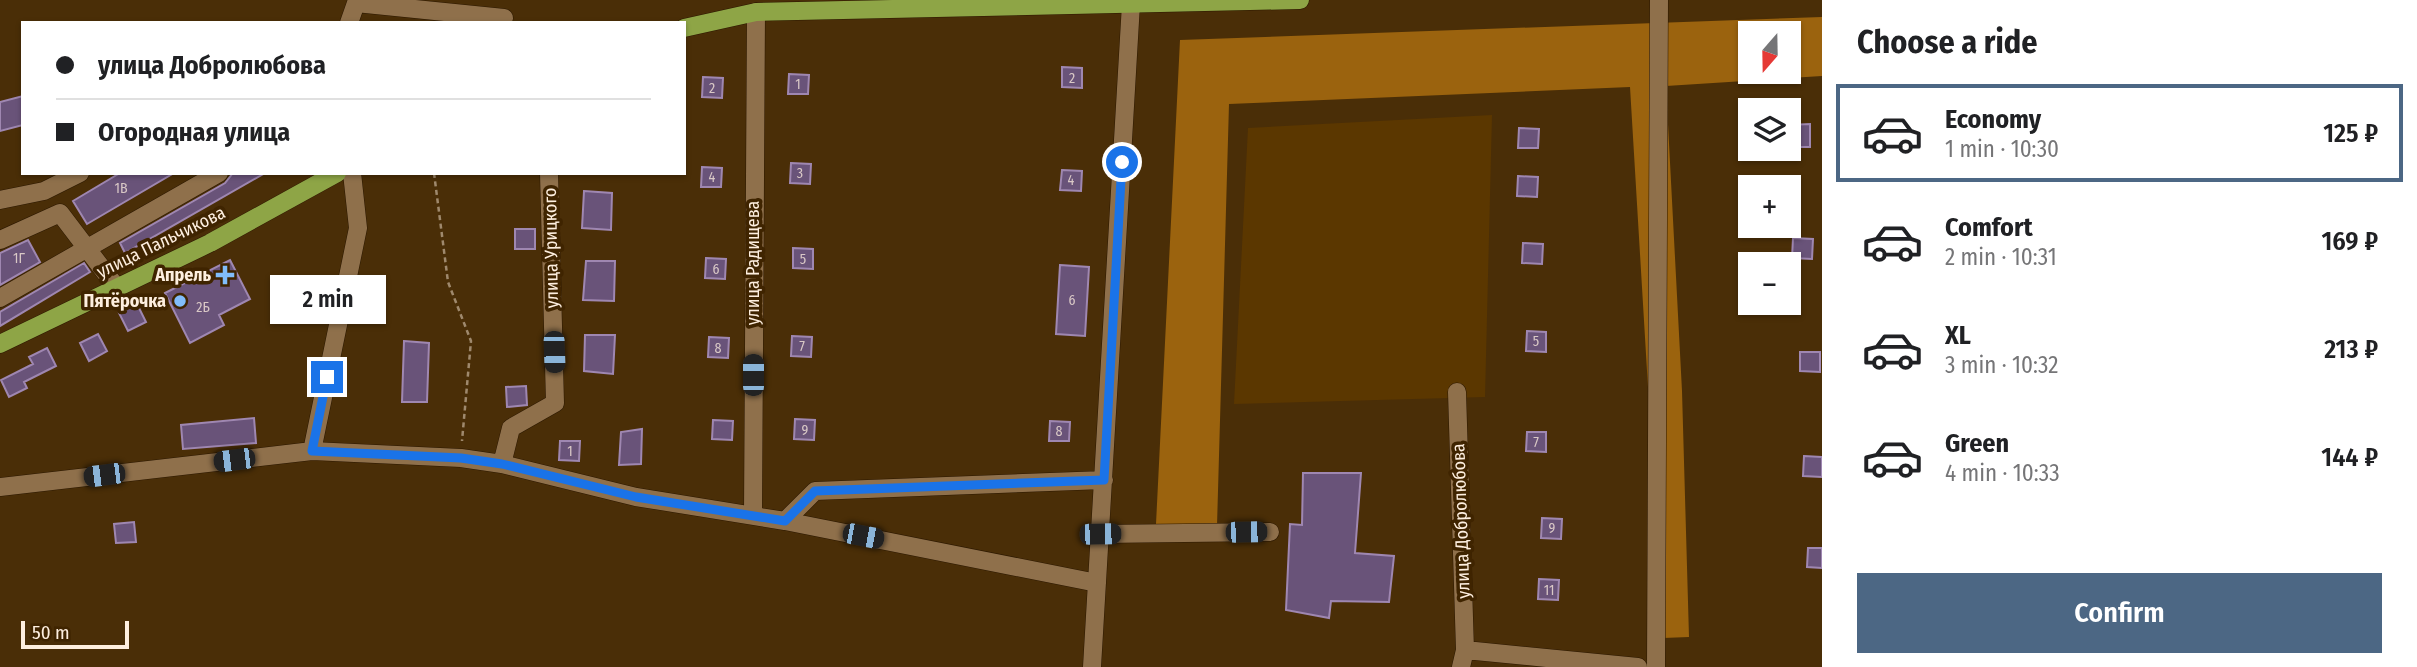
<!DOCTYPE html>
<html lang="en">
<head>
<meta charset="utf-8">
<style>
  :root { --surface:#fff; --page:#f6f6f6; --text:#202124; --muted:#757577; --line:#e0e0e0; --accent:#4c6784 }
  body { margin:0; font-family:"Fira Sans Condensed",sans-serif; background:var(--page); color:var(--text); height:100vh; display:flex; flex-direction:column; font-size:26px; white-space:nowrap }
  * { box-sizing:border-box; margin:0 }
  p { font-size:23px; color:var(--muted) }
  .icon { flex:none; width:38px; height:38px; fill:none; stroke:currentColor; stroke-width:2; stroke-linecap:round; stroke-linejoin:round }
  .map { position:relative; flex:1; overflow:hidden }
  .details { display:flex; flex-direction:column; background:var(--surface); width:595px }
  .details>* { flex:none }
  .guide { position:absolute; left:21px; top:21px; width:665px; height:154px; border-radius:0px; box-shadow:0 2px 5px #0004; display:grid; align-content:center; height:154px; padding:0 35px; background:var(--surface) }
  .needle { width:46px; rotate:200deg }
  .fabs { position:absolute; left:1738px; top:21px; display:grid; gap:14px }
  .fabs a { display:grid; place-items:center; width:63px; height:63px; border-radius:0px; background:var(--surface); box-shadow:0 2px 5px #0004; font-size:35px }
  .scale { position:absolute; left:21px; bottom:18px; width:108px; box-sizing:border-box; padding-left:7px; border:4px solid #feefdf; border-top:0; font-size:19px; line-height:24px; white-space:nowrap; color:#feefdf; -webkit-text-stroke:5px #3f2400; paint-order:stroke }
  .end { position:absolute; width:32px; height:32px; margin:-16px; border:9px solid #1a73e8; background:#fff; box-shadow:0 0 0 4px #fff }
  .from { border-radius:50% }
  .bubble { position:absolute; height:49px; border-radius:0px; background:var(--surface); box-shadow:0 2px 5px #0004; font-size:23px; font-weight:600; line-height:49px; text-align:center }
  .car { position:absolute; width:21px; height:42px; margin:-21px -10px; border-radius:9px; box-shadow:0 0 5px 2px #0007; background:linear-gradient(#222 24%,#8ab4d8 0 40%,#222 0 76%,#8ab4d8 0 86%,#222 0) }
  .guide b { display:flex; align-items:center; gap:24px; height:66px; font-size:26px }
  .guide b+b { border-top:2px solid var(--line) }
  .guide i { width:18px; height:18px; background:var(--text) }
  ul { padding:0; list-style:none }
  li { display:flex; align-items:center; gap:21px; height:98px; margin:0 14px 10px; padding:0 21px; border:4px solid transparent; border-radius:0px }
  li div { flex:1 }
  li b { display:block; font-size:26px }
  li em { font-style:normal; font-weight:600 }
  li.selected { border-color:var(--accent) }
  li>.icon { width:63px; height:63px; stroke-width:1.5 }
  h2 { padding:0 35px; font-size:32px; line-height:84px }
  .primary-button { display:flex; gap:14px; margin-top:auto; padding:14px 35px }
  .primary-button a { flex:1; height:80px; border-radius:0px; background:var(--accent); color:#fff; font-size:28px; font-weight:600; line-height:80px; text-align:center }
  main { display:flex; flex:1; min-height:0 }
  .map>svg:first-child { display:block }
</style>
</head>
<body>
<main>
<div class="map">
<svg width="1822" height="667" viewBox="0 0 1822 667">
  <rect width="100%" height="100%" fill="#4a2e07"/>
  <path fill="#5b3700" d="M1492,115L1485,397L1234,404L1248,128Z"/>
  <path fill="#9b630e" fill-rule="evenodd" d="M1822,17V76L1666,86L1682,391L1689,637L1663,638L1630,87L1229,104L1217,526L1156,524L1180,40ZM1750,33H1788V72H1750Z"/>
  <path fill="#695379" stroke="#9f87b1" stroke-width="2" d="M1062,67L1082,68V88L1062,87Z
    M789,74L809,75L808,94H788Z
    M703,77L723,78L722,98L702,97Z
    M23,96V125L0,131V102Z
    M1810,124V147H1788V125Z
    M1519,128L1539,129L1538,148H1518Z
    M791,163L811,164L810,184L790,183Z
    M702,167L722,168L721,187H701Z
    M1062,170L1082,171L1081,191L1060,190Z
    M120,173H174L87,224L73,201Z
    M233,173H265L125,253L120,243L225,183Z
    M1518,176L1538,177L1537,197L1517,196Z
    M584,191L612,193L611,230L582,228Z
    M515,229H535V249H515Z
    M1793,238L1813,239L1812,259L1792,258Z
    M28,240L40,262L0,285V253Z
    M1523,243L1543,244L1542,264L1522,263Z
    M793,248L813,249V269L793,268Z
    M706,258L726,259L725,279L705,278Z
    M230,260L250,299L219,315L224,325L190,343L165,293Z
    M586,261H615L614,301L583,300Z
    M84,263L90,272L0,326V312Z
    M1060,265L1089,267L1085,336L1056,334Z
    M137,304L146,322L128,331L119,313Z
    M1527,331L1546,332V352L1526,351Z
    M98,334L107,351L89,361L80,343Z
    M585,335H615L613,374L584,371Z
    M792,336L812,337L811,357L791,356Z
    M709,337L729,338L728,358L708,357Z
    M404,341L429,343L427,402H402Z
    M47,348L56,366L24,382L27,388L9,397L1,380L33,364L29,357Z
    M1800,352H1820V372L1800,371Z
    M526,386L527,405L507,407L506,387Z
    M254,418L256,443L183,449L181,425Z
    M795,419L815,420L814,440L794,439Z
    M713,420L733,421L732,440L712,439Z
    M1050,421L1070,422L1069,441H1049Z
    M642,429L641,464L619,465L621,432Z
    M1527,432H1546V452L1526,451Z
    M560,441H580L579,461L559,460Z
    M1804,456L1822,457V477L1803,476Z
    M1303,473H1361L1355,553L1394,556L1389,602L1331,601L1329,618L1286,610L1290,524L1302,525Z
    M1542,518L1562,519L1561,539L1541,538Z
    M134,522L136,542L116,543L114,524Z
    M1808,548H1822V568L1807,567Z
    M1539,579L1559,580L1558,600L1538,599Z"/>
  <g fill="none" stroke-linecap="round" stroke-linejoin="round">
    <g stroke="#2c1800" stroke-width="19">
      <path id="minor" d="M349,23L356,3L504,18
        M0,200L44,191L80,173
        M0,240L60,213L117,288
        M0,298L219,173
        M1457,392L1465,650
        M312,451L358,228L352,173
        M502,464L511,428L555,403L549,173
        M0,487L312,451L461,458L502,464L636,497L785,521L815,491L1104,480
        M753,514L756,12
        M785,521L1097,583
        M1100,534L1270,532
        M1092,667L1131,4
        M1461,667L1465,650L1638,667
        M1656,667L1659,0"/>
    </g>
    <g stroke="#2c1800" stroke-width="19">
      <path id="major" d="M684,28L756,12L1300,0
        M0,344L210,243L337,173"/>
    </g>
    <path stroke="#9f896d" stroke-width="2.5" stroke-dasharray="5 3.5" stroke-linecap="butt" d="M434,173L448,282L471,341L462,441"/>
    <use href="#minor" stroke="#8f704b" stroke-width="18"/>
    <use href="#major" stroke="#8ea546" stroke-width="18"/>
  </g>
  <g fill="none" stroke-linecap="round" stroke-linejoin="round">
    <path stroke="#1a73e8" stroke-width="9" d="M327,377L312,451L461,458L502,464L636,497L785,521L815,491L1104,480L1122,162"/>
  </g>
  <g fill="#81bdfa" stroke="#3f2400" stroke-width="2.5">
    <path d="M221.5 264.5h7v7h7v7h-7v7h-7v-7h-7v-7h7z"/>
    <circle cx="180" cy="301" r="7"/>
  </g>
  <g text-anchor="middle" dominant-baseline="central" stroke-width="7" stroke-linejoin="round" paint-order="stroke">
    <g font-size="14" fill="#d9c8c6">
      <text x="1072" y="78">2</text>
      <text x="798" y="84">1</text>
      <text x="712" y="88">2</text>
      <text x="800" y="173">3</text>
      <text x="712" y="177">4</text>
      <text x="1071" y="180">4</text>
      <text x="121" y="188">1В</text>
      <text x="19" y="258">1Г</text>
      <text x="803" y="259">5</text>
      <text x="716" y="269">6</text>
      <text x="1072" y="300">6</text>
      <text x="203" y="307">2Б</text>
      <text x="1536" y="341">5</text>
      <text x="802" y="346">7</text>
      <text x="718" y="348">8</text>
      <text x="805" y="430">9</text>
      <text x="1059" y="431">8</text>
      <text x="1536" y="442">7</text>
      <text x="570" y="451">1</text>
      <text x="1552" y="528">9</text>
      <text x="1549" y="590">11</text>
    </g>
    <g font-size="18" fill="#feefdf" stroke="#3f2400">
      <text transform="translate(161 242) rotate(-26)">улица Пальчикова</text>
      <text transform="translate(551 248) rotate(-91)">улица Урицкого</text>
      <text transform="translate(753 263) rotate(-90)">улица Радищева</text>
      <text transform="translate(1461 521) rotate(-92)">улица Добролюбова</text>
    </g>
    <g font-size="18" font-weight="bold" fill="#feefdf" stroke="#3f2400" text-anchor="end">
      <text x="211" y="275">Апрель</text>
      <text x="166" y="301">Пятёрочка</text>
    </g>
  </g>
</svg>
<div class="fabs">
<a><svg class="needle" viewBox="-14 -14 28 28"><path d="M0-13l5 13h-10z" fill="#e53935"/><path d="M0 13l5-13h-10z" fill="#757577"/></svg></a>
<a><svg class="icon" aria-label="layers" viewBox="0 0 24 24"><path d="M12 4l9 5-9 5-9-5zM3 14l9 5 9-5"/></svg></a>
<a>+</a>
<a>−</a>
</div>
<div class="scale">50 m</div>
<i class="end from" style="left:1122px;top:162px"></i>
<i class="end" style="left:327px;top:377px"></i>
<div class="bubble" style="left:270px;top:275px;width:116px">2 min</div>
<i class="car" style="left:554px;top:352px;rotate:178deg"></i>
<i class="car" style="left:753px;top:375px;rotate:0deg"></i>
<i class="car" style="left:234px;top:460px;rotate:263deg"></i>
<i class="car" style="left:104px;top:475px;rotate:263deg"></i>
<i class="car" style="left:1246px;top:532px;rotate:89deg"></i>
<i class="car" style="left:1100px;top:534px;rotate:89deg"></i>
<i class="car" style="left:863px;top:536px;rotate:101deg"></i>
<div class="guide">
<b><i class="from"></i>улица Добролюбова</b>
<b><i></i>Огородная улица</b>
</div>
</div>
<section class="details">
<h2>Choose a ride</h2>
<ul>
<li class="selected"><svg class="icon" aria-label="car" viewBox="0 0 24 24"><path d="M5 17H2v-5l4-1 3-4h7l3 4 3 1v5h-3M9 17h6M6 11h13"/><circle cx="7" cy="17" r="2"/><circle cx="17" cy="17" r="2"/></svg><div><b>Economy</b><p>1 min · 10:30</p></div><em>125 ₽</em></li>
<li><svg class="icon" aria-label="car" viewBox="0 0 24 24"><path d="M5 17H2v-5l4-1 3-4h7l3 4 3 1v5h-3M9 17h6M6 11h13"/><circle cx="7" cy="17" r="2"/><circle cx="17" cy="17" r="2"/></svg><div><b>Comfort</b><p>2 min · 10:31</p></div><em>169 ₽</em></li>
<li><svg class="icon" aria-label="car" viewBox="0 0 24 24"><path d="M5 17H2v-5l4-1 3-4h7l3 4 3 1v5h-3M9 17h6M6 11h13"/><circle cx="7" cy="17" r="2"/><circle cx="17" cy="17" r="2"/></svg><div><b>XL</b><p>3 min · 10:32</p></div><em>213 ₽</em></li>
<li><svg class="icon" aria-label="car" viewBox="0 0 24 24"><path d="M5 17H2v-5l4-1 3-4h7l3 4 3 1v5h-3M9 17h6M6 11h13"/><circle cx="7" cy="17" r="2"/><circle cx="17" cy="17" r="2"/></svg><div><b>Green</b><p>4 min · 10:33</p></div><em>144 ₽</em></li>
</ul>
<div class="primary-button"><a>Confirm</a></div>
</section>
</main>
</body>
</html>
